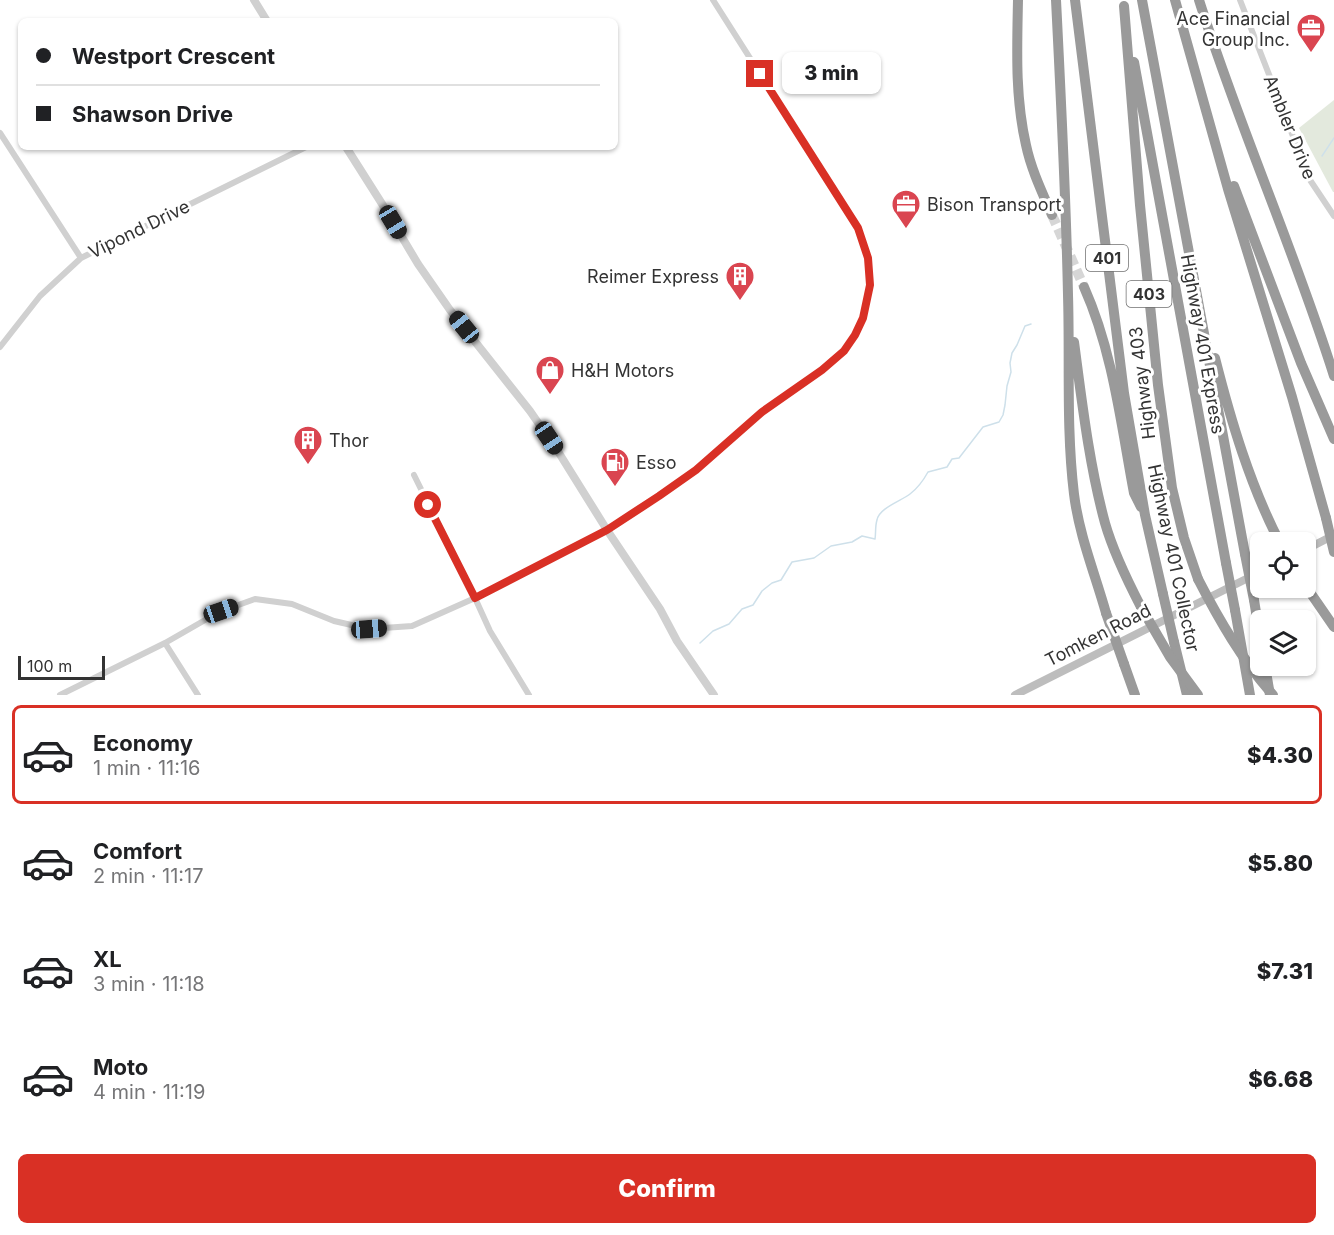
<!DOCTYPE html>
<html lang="en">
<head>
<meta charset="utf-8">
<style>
  :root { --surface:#fff; --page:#f2f2f2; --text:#202124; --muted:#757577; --line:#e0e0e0; --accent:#d93025 }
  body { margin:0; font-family:Inter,sans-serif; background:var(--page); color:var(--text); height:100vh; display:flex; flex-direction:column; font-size:22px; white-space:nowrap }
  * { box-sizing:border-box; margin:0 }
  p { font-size:20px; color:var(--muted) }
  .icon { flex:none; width:33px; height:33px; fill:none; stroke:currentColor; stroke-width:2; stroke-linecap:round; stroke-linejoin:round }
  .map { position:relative; height:695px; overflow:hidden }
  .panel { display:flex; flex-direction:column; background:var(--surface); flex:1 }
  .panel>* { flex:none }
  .banner { position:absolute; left:18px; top:18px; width:600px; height:132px; border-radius:9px; box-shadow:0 2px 4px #0004; display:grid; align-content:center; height:132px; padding:0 18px; background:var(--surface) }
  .buttons { position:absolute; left:1250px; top:532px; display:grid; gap:12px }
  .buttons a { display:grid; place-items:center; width:66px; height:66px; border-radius:9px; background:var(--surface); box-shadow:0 2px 4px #0004; font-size:30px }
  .scale { position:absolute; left:18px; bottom:15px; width:87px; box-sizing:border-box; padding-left:6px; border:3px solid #333; border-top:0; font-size:16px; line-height:21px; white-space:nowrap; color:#333; -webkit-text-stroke:4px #fff; paint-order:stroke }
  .end { position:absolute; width:27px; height:27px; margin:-14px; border:8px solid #d93025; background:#fff; box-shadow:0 0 0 3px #fff }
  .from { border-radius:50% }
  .bubble { position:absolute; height:42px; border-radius:9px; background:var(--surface); box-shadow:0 2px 4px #0004; font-size:20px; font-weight:800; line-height:42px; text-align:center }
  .car { position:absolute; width:18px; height:36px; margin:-18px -9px; border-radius:8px; box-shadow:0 0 4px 2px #0007; background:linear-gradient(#222 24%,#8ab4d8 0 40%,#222 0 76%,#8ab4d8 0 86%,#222 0) }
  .banner b { display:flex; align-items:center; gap:21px; height:57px; font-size:22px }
  .banner b+b { border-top:2px solid var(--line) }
  .banner i { width:15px; height:15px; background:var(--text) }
  ul { padding:10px 0 0; list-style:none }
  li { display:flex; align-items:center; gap:18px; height:99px; margin:0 12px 9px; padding:0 6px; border:3px solid transparent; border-radius:9px }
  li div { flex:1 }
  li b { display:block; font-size:22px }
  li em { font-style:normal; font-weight:800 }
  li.on { border-color:var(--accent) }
  li>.icon { width:54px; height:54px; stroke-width:1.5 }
  .button { display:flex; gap:12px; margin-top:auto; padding:12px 18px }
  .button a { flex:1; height:69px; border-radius:9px; background:var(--accent); color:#fff; font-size:24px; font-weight:800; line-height:69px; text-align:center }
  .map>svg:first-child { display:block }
</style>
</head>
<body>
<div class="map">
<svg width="1334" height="695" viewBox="0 0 1334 695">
  <rect width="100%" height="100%" fill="#fff"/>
  <path fill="#e3e9dd" d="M1334,100V192H1333L1299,128Z"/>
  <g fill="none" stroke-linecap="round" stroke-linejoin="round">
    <path stroke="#cee0ea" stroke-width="1.5" d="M1322,156L1334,138
      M700,643L713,631L729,624L742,609L753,605L762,591L772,583L781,580L792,562L814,558L831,546L852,542L862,536L875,539C876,533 875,526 877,520C879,508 901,501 910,494C918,488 923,481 928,472L947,467L952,459L959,458L983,427L999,422L1003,415L1005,405L1007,386L1011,372L1010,363L1012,353L1017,345L1025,326L1031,324"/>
    <path stroke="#d6d6d6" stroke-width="10" stroke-dasharray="10 5" stroke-linecap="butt" d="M1052,215L1084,287"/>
    <path stroke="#d0d0d0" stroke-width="6" d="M1240,0L1310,180L1334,216
      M0,133L81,258
      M0,347L40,296L81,258L306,147
      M414,475L475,598L490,631L529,695
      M165,643L198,695
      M60,695L165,643L219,612L255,599L292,604L334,621L369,629L412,626L475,598L607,530L659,496L694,471L762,412L822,370L844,351L855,335L863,318L870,285L868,258L858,228L713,0"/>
    <path stroke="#d0d0d0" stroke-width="8" d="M254,0L267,21
      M346,147L384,207L418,264L450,310L530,411L559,453L607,530L660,609L677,641L714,695"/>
    <path stroke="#bdbdbd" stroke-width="8" d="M1305,550L1334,535
      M1015,695L1260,572"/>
    <path stroke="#9a9a9a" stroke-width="10" d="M1018,0C1017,49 1015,97 1026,145C1031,169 1042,192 1052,215
      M1056,0C1061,98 1066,196 1068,295C1070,361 1066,428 1074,494C1079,535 1095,574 1106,613
      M1075,0L1124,393L1145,515L1163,594
      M1142,0L1245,554
      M1175,0L1228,189L1292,397L1326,518
      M1199,0C1239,127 1294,249 1334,376
      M1124,6L1140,205L1158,385L1172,488L1184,538L1198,579
      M1134,62L1226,563
      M1234,186L1301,363L1334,439
      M1084,287C1113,352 1121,424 1134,493L1141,507
      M1074,342C1082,402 1089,464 1105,523C1113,551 1127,580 1141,607
      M1215,358C1231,421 1250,485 1280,543
      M1305,585L1334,627
      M1254,600L1260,637
      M1235,610L1250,695
      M1174,642L1187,695
      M1124,664L1135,695
      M1265,666L1270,695"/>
    <path stroke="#9a9a9a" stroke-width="10" d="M1326,518L1334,552
      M1245,554L1254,600
      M1226,563L1235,610
      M1198,579C1219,620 1242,660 1273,695
      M1163,594L1174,642
      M1141,607L1170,657L1198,695
      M1106,613L1124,664"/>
  </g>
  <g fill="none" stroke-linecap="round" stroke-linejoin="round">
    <path stroke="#d93025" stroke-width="8" d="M428,505L475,598L607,530L659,496L696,470L762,412L822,370L844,351L855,335L863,318L870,285L868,258L858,228L760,74"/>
  </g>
  <defs>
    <g id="office-pin" transform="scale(1.5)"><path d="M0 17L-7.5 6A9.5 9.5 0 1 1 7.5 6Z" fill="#da4550" stroke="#fff"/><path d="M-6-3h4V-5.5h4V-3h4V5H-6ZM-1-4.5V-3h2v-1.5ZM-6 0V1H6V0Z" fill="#fff"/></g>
    <g id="building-pin" transform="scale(1.5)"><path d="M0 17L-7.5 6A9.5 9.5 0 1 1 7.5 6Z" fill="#da4550" stroke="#fff"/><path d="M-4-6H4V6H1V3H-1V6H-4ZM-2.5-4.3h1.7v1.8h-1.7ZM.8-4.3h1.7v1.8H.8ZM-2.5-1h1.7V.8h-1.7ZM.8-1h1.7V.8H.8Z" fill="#fff"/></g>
    <g id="shop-pin" transform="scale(1.5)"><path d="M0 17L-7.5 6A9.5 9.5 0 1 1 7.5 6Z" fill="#da4550" stroke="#fff"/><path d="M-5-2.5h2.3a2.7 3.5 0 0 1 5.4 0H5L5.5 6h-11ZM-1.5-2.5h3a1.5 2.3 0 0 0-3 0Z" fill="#fff"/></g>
    <g id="fuel-pin" transform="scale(1.5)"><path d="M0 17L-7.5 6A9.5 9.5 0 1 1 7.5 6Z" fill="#da4550" stroke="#fff"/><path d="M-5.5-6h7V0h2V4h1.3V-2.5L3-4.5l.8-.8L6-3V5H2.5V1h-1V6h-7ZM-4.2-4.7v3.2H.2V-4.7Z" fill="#fff"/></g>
  </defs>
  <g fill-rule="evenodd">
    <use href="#office-pin" x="1311" y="28"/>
    <use href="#office-pin" x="906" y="204"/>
    <use href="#building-pin" x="740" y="276"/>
    <use href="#shop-pin" x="550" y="370"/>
    <use href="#building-pin" x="308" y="440"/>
    <use href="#fuel-pin" x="615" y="462"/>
  </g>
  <g text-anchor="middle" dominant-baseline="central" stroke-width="6" stroke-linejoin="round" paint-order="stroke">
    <g fill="#fff" stroke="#707070" stroke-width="1.5">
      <rect x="1086" y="245" width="42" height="26" rx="4.5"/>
      <rect x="1126.5" y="281" width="45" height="26" rx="4.5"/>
    </g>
    <g font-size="16" font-weight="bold" fill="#333">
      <text x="1107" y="258">401</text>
      <text x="1149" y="294">403</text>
    </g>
    <g font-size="18" fill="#333" stroke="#fff" text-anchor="start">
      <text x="1290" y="18" text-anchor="end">Ace Financial<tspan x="1290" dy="21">Group Inc.</tspan></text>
      <text x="927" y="204">Bison Transport</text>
      <text x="719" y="276" text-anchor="end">Reimer Express</text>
      <text x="571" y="370">H&amp;H Motors</text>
      <text x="329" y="440">Thor</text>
      <text x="636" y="462">Esso</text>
    </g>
    <g font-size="18" fill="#333" stroke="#fff">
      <text transform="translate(1290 127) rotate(68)">Ambler Drive</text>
      <text transform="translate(139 229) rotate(-26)">Vipond Drive</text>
      <text transform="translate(1203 344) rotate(80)">Highway 401 Express</text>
      <text transform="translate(1142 383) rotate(-97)">Highway 403</text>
      <text transform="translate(1174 558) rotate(78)">Highway 401 Collector</text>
      <text transform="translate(1098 635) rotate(-27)">Tomken Road</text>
    </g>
  </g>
</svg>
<div class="buttons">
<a><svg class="icon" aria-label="locate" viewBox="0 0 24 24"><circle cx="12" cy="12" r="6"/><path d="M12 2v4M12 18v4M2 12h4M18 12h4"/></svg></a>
<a><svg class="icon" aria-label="layers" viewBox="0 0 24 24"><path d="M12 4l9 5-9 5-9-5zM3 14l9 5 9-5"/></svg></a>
</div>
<div class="scale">100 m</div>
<i class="end from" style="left:428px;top:505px"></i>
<i class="end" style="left:760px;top:74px"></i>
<div class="bubble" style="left:782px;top:52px;width:99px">3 min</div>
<i class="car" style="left:393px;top:222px;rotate:149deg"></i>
<i class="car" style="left:464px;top:327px;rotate:321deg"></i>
<i class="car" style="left:549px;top:438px;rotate:146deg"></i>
<i class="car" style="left:221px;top:611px;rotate:71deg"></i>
<i class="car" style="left:369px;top:629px;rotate:86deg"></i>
<div class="banner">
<b><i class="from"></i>Westport Crescent</b>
<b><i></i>Shawson Drive</b>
</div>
</div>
<section class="panel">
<ul>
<li class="on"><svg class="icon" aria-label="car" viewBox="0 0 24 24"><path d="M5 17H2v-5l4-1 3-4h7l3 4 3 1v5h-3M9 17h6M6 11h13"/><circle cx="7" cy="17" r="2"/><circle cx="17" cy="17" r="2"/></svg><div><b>Economy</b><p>1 min · 11:16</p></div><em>$4.30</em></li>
<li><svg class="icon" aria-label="car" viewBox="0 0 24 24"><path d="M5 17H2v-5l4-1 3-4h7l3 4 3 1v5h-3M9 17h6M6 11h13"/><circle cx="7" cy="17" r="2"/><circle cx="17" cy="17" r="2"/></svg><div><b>Comfort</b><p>2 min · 11:17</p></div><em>$5.80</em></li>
<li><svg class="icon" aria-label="car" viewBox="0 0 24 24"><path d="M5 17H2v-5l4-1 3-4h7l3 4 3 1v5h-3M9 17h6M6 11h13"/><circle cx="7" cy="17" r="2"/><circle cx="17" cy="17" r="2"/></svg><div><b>XL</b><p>3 min · 11:18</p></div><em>$7.31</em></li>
<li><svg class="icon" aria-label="car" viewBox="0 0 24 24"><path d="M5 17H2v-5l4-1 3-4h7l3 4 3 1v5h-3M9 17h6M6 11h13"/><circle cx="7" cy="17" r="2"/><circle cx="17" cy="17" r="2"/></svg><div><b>Moto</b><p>4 min · 11:19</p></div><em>$6.68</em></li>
</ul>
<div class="button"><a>Confirm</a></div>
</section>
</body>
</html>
